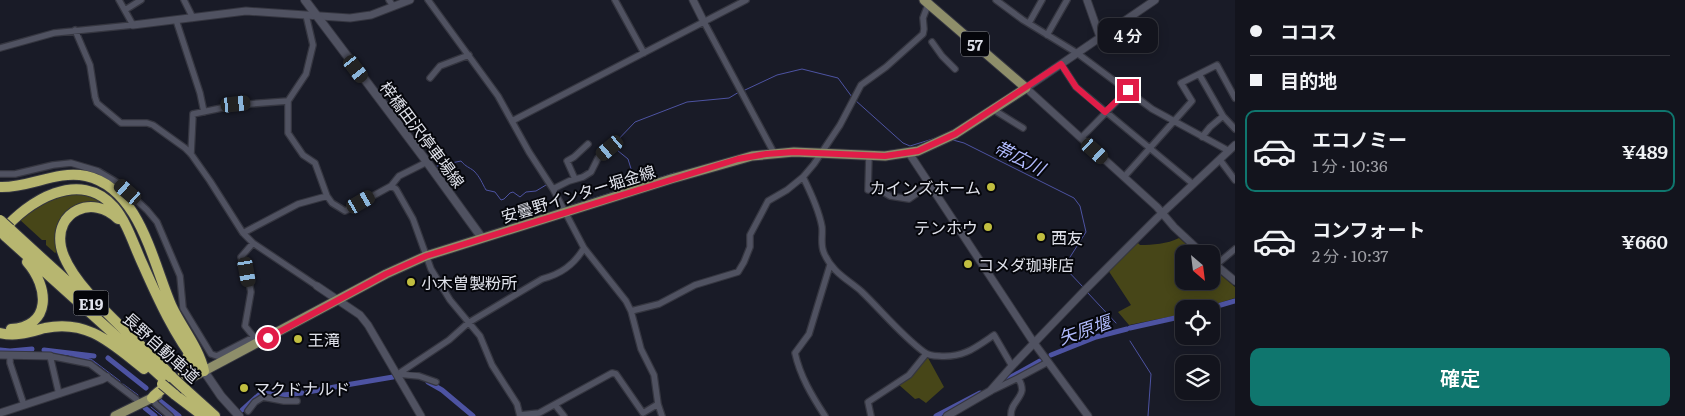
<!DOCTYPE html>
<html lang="ja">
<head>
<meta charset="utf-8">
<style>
  :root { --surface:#13141d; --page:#20212a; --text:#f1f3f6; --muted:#9d9ea4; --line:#32333b; --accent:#0f766e }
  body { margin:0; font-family:Literata,"Noto Sans JP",serif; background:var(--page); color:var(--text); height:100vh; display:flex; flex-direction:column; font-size:19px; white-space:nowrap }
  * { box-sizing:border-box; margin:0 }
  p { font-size:16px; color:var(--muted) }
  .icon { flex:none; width:28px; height:28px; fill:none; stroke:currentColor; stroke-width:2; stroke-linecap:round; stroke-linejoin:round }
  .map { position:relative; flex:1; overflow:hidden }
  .details { display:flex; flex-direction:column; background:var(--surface); width:450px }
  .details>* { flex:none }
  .top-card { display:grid; align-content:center; height:110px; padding:0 15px; background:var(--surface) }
  .needle { width:32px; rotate:152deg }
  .controls { position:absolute; left:1175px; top:245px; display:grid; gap:10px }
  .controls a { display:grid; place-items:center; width:45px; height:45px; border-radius:10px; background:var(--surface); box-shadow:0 2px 12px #0003,0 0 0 1px var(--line); font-size:25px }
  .end { position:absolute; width:22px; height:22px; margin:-11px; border:6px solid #e11d48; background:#fff; box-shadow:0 0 0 2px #fff }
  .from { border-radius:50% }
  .bubble { position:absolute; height:35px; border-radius:10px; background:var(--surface); box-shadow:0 2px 12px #0003,0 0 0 1px var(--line); font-size:16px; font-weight:600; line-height:35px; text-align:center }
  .car { position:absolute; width:15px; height:30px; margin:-15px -8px; border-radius:6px; box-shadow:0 0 4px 1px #0007; background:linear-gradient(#222 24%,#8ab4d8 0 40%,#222 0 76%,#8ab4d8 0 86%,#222 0) }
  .top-card b { display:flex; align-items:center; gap:18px; height:48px; font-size:19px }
  .top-card b+b { border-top:1px solid var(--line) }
  .top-card i { width:12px; height:12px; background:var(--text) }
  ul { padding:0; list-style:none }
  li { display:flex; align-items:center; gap:15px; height:82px; margin:0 10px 8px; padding:0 5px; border:2px solid transparent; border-radius:10px }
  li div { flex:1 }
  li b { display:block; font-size:19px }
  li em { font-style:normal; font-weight:600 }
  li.selected { border-color:var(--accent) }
  li>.icon { width:45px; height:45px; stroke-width:1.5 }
  .primary-button { display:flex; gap:10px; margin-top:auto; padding:10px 15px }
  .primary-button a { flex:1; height:58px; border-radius:10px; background:var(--accent); color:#fff; font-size:20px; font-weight:600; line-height:58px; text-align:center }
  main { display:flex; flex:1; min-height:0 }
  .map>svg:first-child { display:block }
</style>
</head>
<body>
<main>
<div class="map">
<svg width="1235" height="416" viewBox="0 0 1235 416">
  <rect width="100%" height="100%" fill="#191b27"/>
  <path fill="#474618" d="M82,193L106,202L104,206L72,210L58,251L55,253L46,245V240H42L19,219L33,208L61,194Z
    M1179,238L1197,254H1184V281H1211V267L1235,287V298L1199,309H1184L1183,314L1129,325L1118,312L1131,305L1108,270L1137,242L1140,245C1153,245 1167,244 1179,238Z
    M927,356L944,387L926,403L919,398L915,399L898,384Z"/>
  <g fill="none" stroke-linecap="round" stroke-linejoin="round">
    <path stroke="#4d53a2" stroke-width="1" d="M745,90L777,75L802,69L838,78L852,97
      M855,100L903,143L910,146L939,137
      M953,140L964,143L1074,198L1080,206L1086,232L1065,265L1066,269L1083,287
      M437,166L461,161C466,167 469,167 474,171C480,177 482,183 486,190L495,192L501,200L504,199L510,193L513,192L520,197L526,192L536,191L546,185L549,187
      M637,185L674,173
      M566,207L636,185L628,159L612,146L635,122L687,102L729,98L739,92
      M1087,292L1116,323
      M1130,341L1151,374L1148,416
      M63,352L75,358L91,359L120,381
      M123,384L138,395
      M151,407L162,416"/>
    <path stroke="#4d53a2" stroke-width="5" d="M1207,309L1235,301
      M1130,328L1184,316
      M0,350L10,351L32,349
      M44,350L94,356
      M1051,355L1096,337L1127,329
      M75,358L87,360L95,365
      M108,358L146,388
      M1004,381L1040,361
      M428,382L442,390L473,416
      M346,385L393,377
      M308,392L340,386
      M160,401L179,416
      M145,408L155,416
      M242,410L261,393L283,395L302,393
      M936,416L980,393"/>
    <g stroke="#353640" stroke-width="8">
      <path id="minor" d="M184,0L193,18
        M389,0L393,6
        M428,0L498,96L529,152L553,189L584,248L626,301L631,311L641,349L654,375L658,404L662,416
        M615,0L644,53
        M996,0L1023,20L1077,53L1152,109L1229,151
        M125,10L141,0
        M306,15L313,45L306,74L288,101V133L303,155L315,163L327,196L332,203L345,211L349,209L391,186L399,176L427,162
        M176,20L200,93L204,112
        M704,22L774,153
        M1029,23L1042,0
        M75,30L90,65L95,97L97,103L121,123H147L153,125L185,148L191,154L210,181L243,233L253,243L317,286
        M1047,35L1067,0
        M932,42L942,56L955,69
        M0,48L54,33L133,25L119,0
        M1061,64L1076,87L1193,184
        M1199,74L1223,116L1235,129
        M430,78L440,66L469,55
        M994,110L1023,128
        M512,121L746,0
        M1202,137L1210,127L1223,116
        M1081,138L1128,90
        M191,154L193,114L236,105L288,101
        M869,155L868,190H880L890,196L909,199L929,185
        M1220,160L1235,180
        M0,174H15L53,165L71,163L98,171L118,183L147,210L157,222L180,276L183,308L211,354L217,356L254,337L258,343
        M803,177C811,193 819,210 822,227C823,236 820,244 824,253C832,272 847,279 861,291C882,311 901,335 924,352C928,355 934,356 939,356C963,358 975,348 994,335L1012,366
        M1124,177L1192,101L1181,83L1217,65L1235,98
        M575,179L567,161L574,157L588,144
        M391,186L396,189L413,219L431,269L450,300L480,336L492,365L517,404L520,416
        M553,189L569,181L583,177L591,172L598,158L610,148
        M243,233L298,204L327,196
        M253,243L241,257L247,273L251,292L245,326L254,337
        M1216,265L1235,249
        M631,311L659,304L695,285L738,272L744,262L750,247V235L768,201L787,190L803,177L814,164L840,125L861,85L886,67L923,34L924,29L923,18L929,2
        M10,357V363L24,405
        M398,374L449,340L468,323L542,279C561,274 574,265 584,248
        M398,374L419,376L436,382
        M991,391L1018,378
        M59,394L50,356L90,364L136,399L140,404
        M152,398L156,404L170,416
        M556,406L564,416
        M248,411L255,402L263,397L284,401H297
        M520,415L539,413L612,373L616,374L643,413L658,404
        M825,416C812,396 800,376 795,353L809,334L830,265
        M871,416L868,402L909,375L926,354
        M1011,416C1010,404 1021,399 1022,390C1022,386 1020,381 1018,378L1048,362"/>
    </g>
    <g stroke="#353640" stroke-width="9">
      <path id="tertiary" d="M693,0L704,22
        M1087,0L1100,37
        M1155,0L1026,88L1157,207L1174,227L1203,254
        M133,25L246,11L350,18L371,15L410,0
        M909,153L1034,343L1088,416
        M1211,261L1235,281
        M317,286L360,315L368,325L421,416
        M0,355L50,356
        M0,413L101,380L107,377
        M947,416L990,391L1012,366L1086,289L1157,218L1235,145"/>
    </g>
    <g stroke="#353640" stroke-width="10">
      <path id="secondary" d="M305,0L427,162L482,238
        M204,371L221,396L239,416"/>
    </g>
    <g stroke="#353640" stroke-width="11">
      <path id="primary" d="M176,386L386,274L426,256L671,179L752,156L794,152L885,156L918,151L955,134L1026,88L924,0
        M115,416L158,395"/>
    </g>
    <g stroke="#353640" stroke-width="12">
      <path id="motorway" d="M0,187C30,188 56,170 86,176C140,188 153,264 172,307C182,328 199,348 204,371
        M118,219C93,194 54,211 61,247C70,289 144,344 173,378
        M10,229L91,303
        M2,232C27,201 80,168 114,207C127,222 134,246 143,265C158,299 175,336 198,365
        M5,236L166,381
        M11,329C52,326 49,287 27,262
        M0,333C16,337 30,332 45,328C88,319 112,344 144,369
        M185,389L215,416
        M174,394L203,416
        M152,398C161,385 188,380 191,365L188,355"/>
    </g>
    <use href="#minor" stroke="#505261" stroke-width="5.5"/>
    <use href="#tertiary" stroke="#505261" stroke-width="7"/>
    <use href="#secondary" stroke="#505261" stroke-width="8"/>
    <use href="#primary" stroke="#8e8e6a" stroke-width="9"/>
    <use href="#motorway" stroke="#b7b670" stroke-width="10"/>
    <g stroke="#353640" stroke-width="12" stroke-linecap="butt">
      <path id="motorway-bridge" d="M0,220L10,229
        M0,231L5,236
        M173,378L185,389
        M162,384L174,394"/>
    </g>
    <use href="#motorway-bridge" stroke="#b7b670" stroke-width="10"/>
  </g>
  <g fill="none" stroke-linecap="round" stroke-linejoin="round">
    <path stroke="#e11d48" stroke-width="6" d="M268,338L386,274L426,256L738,159L766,154L794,152L885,156L918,151L955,134L1061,64L1076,87L1105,112L1128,90"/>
  </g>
  <g fill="#c1be40" stroke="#05060b" stroke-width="2">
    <circle cx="991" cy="187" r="5"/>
    <circle cx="988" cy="227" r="5"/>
    <circle cx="1041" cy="237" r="5"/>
    <circle cx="968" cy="264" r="5"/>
    <circle cx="411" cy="282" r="5"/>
    <circle cx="298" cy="339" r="5"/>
    <circle cx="244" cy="388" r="5"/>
  </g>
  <g text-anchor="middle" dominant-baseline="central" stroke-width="4" stroke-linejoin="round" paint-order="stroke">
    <g fill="#05060b" stroke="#9ea0a8" stroke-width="1">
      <rect x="961" y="31.5" width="28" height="25" rx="4"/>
      <rect x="73.5" y="290.5" width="35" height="25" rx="4"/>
    </g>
    <g font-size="15" font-weight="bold" fill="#e0e2eb">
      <text x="975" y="44">57</text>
      <text x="91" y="303">E19</text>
    </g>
    <g font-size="16" fill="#e0e2eb" stroke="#05060b">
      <text transform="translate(423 134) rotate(53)">梓橋田沢停車場線</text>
      <text transform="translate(578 193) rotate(-17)">安曇野インター堀金線</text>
      <text transform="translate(162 347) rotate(42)">長野自動車道</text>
    </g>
    <g font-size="16" fill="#e0e2eb" stroke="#05060b" text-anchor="start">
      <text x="981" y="187" text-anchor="end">カインズホーム</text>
      <text x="978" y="227" text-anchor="end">テンホウ</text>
      <text x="1051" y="237">西友</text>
      <text x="978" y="264">コメダ珈琲店</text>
      <text x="421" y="282">小木曽製粉所</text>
      <text x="308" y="339">王滝</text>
      <text x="254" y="388">マクドナルド</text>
    </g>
    <g font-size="18" font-style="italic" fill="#afb8fa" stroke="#05060b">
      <text transform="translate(1020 157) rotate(27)">帯広川</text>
      <text transform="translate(1084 329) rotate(-19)">矢原堰</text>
    </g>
  </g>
</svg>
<div class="controls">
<a><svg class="needle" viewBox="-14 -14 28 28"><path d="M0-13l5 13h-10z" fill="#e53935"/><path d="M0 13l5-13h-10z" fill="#9d9ea4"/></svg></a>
<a><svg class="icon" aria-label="locate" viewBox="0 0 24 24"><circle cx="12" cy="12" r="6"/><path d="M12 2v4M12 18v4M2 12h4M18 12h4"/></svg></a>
<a><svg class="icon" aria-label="layers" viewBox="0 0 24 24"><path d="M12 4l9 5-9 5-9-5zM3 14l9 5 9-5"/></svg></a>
</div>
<i class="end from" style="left:268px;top:338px"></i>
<i class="end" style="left:1128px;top:90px"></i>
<div class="bubble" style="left:1098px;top:18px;width:60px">4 分</div>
<i class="car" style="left:356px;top:69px;rotate:143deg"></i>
<i class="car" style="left:236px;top:104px;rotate:84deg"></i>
<i class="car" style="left:610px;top:148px;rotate:230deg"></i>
<i class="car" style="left:1095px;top:151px;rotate:132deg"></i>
<i class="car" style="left:128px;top:192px;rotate:311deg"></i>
<i class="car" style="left:361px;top:202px;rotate:60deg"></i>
<i class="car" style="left:247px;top:272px;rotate:170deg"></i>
</div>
<section class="details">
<div class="top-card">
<b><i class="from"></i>ココス</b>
<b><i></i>目的地</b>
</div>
<ul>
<li class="selected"><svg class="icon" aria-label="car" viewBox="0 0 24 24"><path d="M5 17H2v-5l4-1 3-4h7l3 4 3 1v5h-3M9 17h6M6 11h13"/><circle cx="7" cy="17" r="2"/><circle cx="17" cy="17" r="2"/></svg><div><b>エコノミー</b><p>1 分 · 10:36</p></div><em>¥489</em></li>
<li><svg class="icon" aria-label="car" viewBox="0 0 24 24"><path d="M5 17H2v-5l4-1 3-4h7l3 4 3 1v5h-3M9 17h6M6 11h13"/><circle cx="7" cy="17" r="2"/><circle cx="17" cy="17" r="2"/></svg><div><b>コンフォート</b><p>2 分 · 10:37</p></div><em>¥660</em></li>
</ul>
<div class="primary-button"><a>確定</a></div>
</section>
</main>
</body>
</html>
